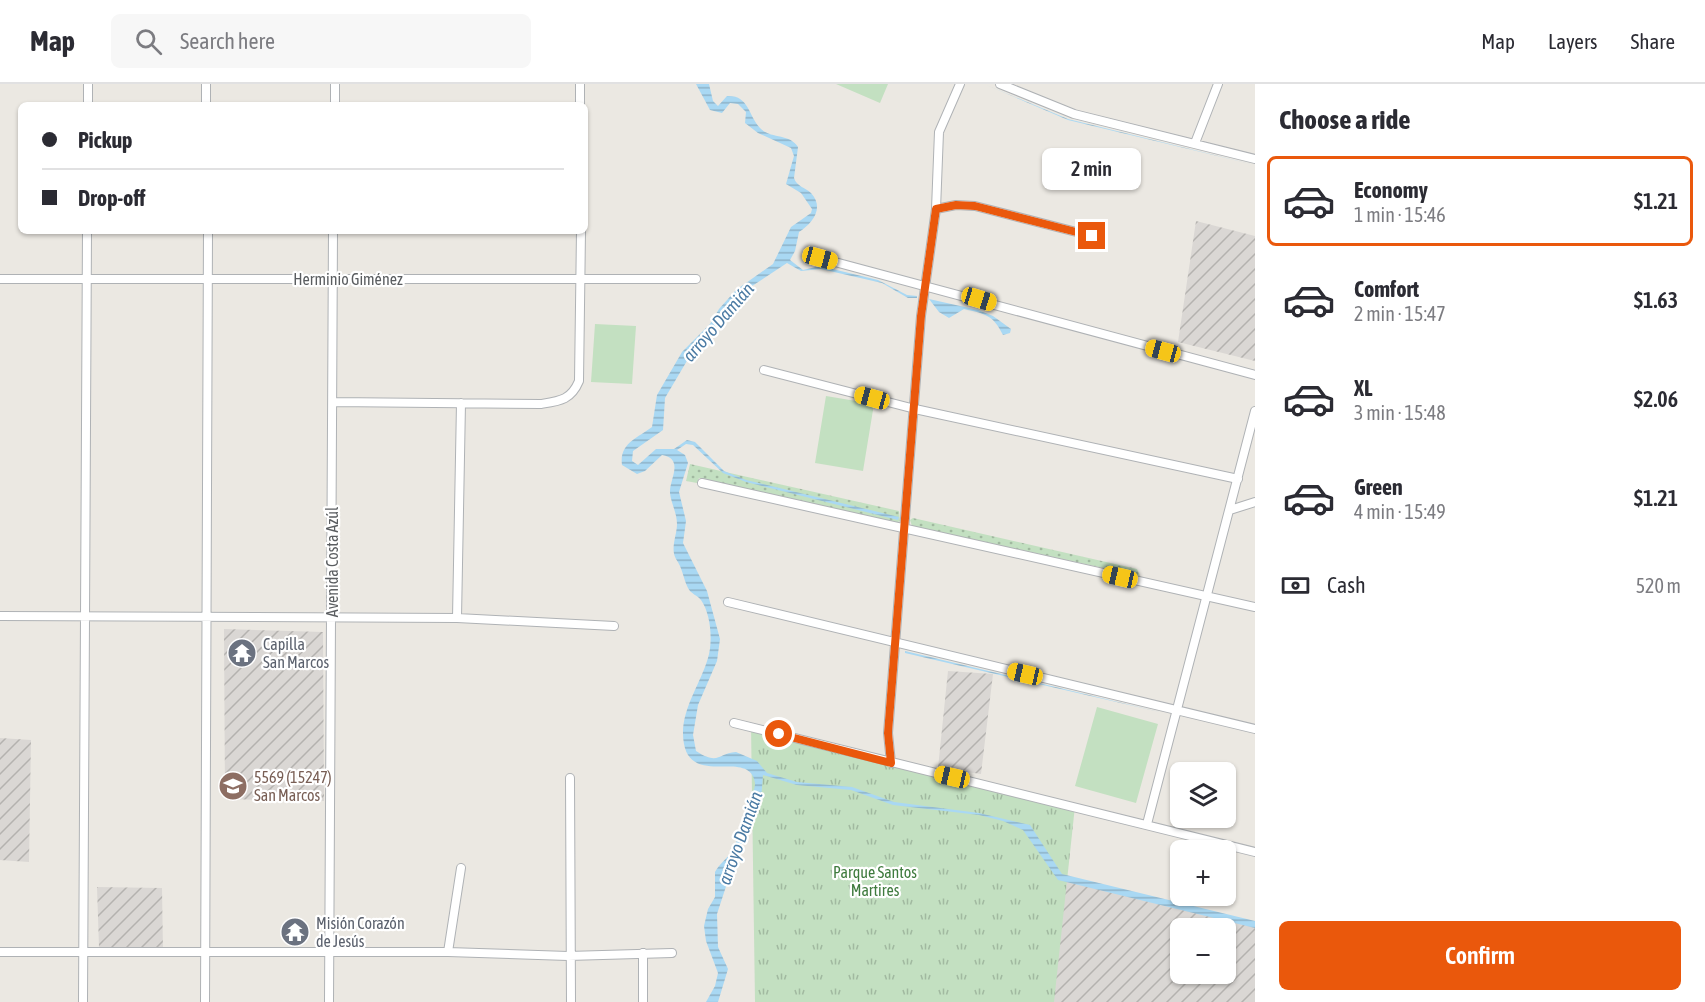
<!DOCTYPE html>
<html lang="en">
<head>
<meta charset="utf-8">
<style>
  :root { --surface:#fff; --page:#f7f7f7; --text:#2b2b33; --muted:#7c7c81; --line:#e1e1e2; --accent:#ea580c }
  body { margin:0; font-family:"Asap Condensed",sans-serif; background:var(--page); color:var(--text); height:100vh; display:flex; flex-direction:column; font-size:22px; white-space:nowrap }
  * { box-sizing:border-box; margin:0 }
  p { font-size:20px; color:var(--muted) }
  .icon { flex:none; width:33px; height:33px; fill:none; stroke:currentColor; stroke-width:2; stroke-linecap:round; stroke-linejoin:round }
  .map { position:relative; flex:1; overflow:hidden }
  .sheet { display:flex; flex-direction:column; background:var(--surface); width:450px }
  .sheet>* { flex:none }
  .top-card { position:absolute; left:18px; top:18px; width:570px; height:132px; border-radius:9px; box-shadow:0 2px 4px #0004; display:grid; align-content:center; height:132px; padding:0 24px; background:var(--surface) }
  .buttons { position:absolute; left:1170px; top:678px; display:grid; gap:12px }
  .buttons a { display:grid; place-items:center; width:66px; height:66px; border-radius:9px; background:var(--surface); box-shadow:0 2px 4px #0004; font-size:30px }
  .end { position:absolute; width:27px; height:27px; margin:-14px; border:8px solid #ea580c; background:#fff; box-shadow:0 0 0 3px #fff }
  .from { border-radius:50% }
  .bubble { position:absolute; height:42px; border-radius:9px; background:var(--surface); box-shadow:0 2px 4px #0004; font-size:20px; font-weight:600; line-height:42px; text-align:center }
  .car { position:absolute; width:18px; height:36px; margin:-18px -9px; border-radius:8px; box-shadow:0 0 4px 2px #0007; background:linear-gradient(#f5c518 24%,#345 0 40%,#f5c518 0 76%,#345 0 86%,#f5c518 0) }
  .top-card b { display:flex; align-items:center; gap:21px; height:57px; font-size:22px }
  .top-card b+b { border-top:2px solid var(--line) }
  .top-card i { width:15px; height:15px; background:var(--text) }
  ul { padding:0; list-style:none }
  li { display:flex; align-items:center; gap:18px; height:90px; margin:0 12px 9px; padding:0 12px; border:3px solid transparent; border-radius:9px }
  li div { flex:1 }
  li b { display:block; font-size:22px }
  li em { font-style:normal; font-weight:600 }
  li.on { border-color:var(--accent) }
  li>.icon { width:54px; height:54px; stroke-width:1.5 }
  h2 { padding:0 24px; font-size:27px; line-height:72px }
  .pay { display:flex; align-items:center; gap:15px; height:66px; padding:0 24px; font-size:22px }
  .pay p { margin-inline-start:auto }
  .cta { display:flex; gap:12px; margin-top:auto; padding:12px 24px }
  .cta a { flex:1; height:69px; border-radius:9px; background:var(--accent); color:#fff; font-size:24px; font-weight:600; line-height:69px; text-align:center }
  header { display:flex; align-items:center; gap:36px; box-sizing:border-box; height:84px; padding:0 30px; background:var(--surface); border-bottom:2px solid var(--line) }
  header strong { font-size:28px }
  nav { display:flex; gap:33px; margin-inline-start:auto; font-size:21px }
  .search { width:420px; height:54px; background:var(--page); display:flex; align-items:center; gap:15px; box-sizing:border-box; padding:0 21px; border-radius:9px; color:var(--muted); font-size:22px }
  main { display:flex; flex:1; min-height:0 }
  .map>svg:first-child { display:block }
</style>
</head>
<body>
<header>
<strong>Map</strong>
<div class="search"><svg class="icon" aria-label="search" viewBox="0 0 24 24"><circle cx="10" cy="10" r="6"/><path d="M15 15l6 6"/></svg>Search here</div>
<nav><a>Map</a><a>Layers</a><a>Share</a></nav>
</header>
<main>
<div class="map">
<svg width="1255" height="918" viewBox="0 0 1255 918">
  <defs>
    <pattern id="industrial-furrows" width="10" height="10" patternUnits="userSpaceOnUse" patternTransform="scale(1.5)"><rect width="10" height="10" fill="#dad7d4"/><path d="M-1 1l2-2M0 10L10 0M9 11l2-2" fill="none" stroke="#b4b2af"/></pattern>
    <pattern id="grass-dots" width="8" height="8" patternUnits="userSpaceOnUse" patternTransform="scale(1.5)"><rect width="8" height="8" fill="#c3e0c1"/><path d="M2 2h.1M6 6h.1" fill="none" stroke="#a1b9a0" stroke-width="1.8" stroke-linecap="round"/></pattern>
    <pattern id="park-tufts" width="24" height="20" patternUnits="userSpaceOnUse" patternTransform="scale(1.5)"><rect width="24" height="20" fill="#c3e0c1"/><path d="M3 7l-1-3M5 7V3M7 7l1-3M15 17l-1-3M17 17v-4M19 17l1-3" fill="none" stroke="#a1b9a0"/></pattern>
    <pattern id="water-rules" width="6" height="5" patternUnits="userSpaceOnUse" patternTransform="scale(1.5)"><rect width="6" height="5" fill="#a9d8f3"/><path d="M0 2.5h6" fill="none" stroke="#8db2c8"/></pattern>
  </defs>
  <rect width="100%" height="100%" fill="#ebe8e2"/>
  <path fill="url(#industrial-furrows)" fill-rule="evenodd" d="M1196,137L1255,152V277L1178,258Z
    M224,545L323,548L324,717L225,715Z
    M948,587L993,590L981,690L938,684Z
    M0,654L31,656L29,778L0,776Z
    M1058,790L1255,839V918H1046ZM1180,844H1226V890H1180Z
    M97,803L162,804L163,868L99,863Z"/>
  <path fill="url(#grass-dots)" d="M690,380L899,427L900,437L896,439L699,394L697,399L686,397Z
    M913,434L1137,485L1140,492L912,442L910,436Z"/>
  <path fill="url(#park-tufts)" d="M751,641L1075,722L1054,918H755Z"/>
  <path fill="#c3e0c1" d="M836,0H888L880,19Z
    M595,240L636,242L632,300L591,298Z
    M826,312L874,320L863,387L815,379Z
    M1097,623L1158,640L1136,719L1075,702Z"/>
  <path fill="url(#water-rules)" d="M696,0H709L713,17L718,22L727,12C749,11 748,31 760,44C770,55 790,49 798,63L794,94C797,103 805,103 811,109C825,124 812,140 799,148L795,167L790,176L803,186L820,182L878,196L907,211L917,212V214H908L882,199L821,185L801,187L787,179L749,204L741,217L691,270L665,314L663,346L633,367L632,377L638,381L656,365H674L687,356L695,358L724,387L746,396L899,433L898,436L746,398L723,389L693,361L686,360L677,366L685,371L688,379L679,408L686,437L683,459L707,507L720,555L717,577L698,621L693,651L696,667C719,682 718,669 736,668L757,677L767,689L797,698L852,703L894,718L979,729L1030,741L1062,790L1255,837V844L1058,796L1023,746L1003,737L979,731L893,721L851,706L797,701L763,691L761,716L735,775L717,830L718,863L728,885L718,918H706L715,902L718,889L706,857L704,842L708,825L715,813V788C719,780 727,775 732,767C737,759 756,706 755,699C750,664 692,703 684,660C678,629 700,602 708,574C713,558 711,530 701,516C697,511 691,510 688,504C683,494 683,485 676,475C670,465 677,451 677,440C677,429 671,419 670,409C669,396 685,375 662,371L645,387L637,390L622,381C619,359 638,354 652,343L657,311L682,268L710,240L719,225L736,206L773,180L791,143L811,129L812,125L801,109L786,100L794,72L791,64L758,49L745,39L746,28L738,20L730,19L722,29L710,26Z
    M984,0L1068,35L1255,81L1068,36Z
    M929,215L978,226L993,232L1011,245L1010,249L1003,251C993,231 986,230 964,225L949,234L939,228Z
    M905,567L1164,629L905,569Z"/>
  <g fill="none" stroke-linecap="round" stroke-linejoin="round">
    <g stroke="#afb2b5" stroke-width="10">
      <path id="minor" d="M206,0V21
        M580,0V21
        M1000,0L1074,30L1255,75
        M88,21V0
        M335,21V0
        M1195,59L1218,0
        M936,125L956,121L975,122L1092,152
        M820,174L1255,291
        M0,195H696
        M764,286L915,325L1238,395
        M333,318L541,320C560,317 571,316 579,297L581,147
        M702,399L1255,523
        M1230,426L1255,418
        M728,518L1255,645
        M0,532L457,534L614,542
        M457,534L461,319
        M734,639L1255,768
        M891,679L888,649L921,232L936,125L939,48L960,0
        M570,694L571,918
        M1147,740L1255,327
        M0,868H448L568,872L672,869
        M448,868L461,784
        M83,918L87,147
        M205,918L208,147
        M329,918L333,147
        M643,918V869"/>
    </g>
    <use href="#minor" stroke="#fff" stroke-width="8"/>
  </g>
  <g fill="none" stroke-linecap="round" stroke-linejoin="round">
    <path stroke="#ea580c" stroke-width="8" d="M779,650L891,679L888,649L921,232L936,125L956,121L975,122L1092,152"/>
  </g>
  <defs>
    <g id="temple-disc" transform="scale(1.5)"><circle r="9.5" fill="#6b7280" stroke="#fff"/><path d="M0-6L5-2H3V0L6.5 2.5H4V6H1.5V3h-3V6H-4V2.5H-6.5L-3 0V-2H-5Z" fill="#fff"/></g>
    <g id="school-disc" transform="scale(1.5)"><circle r="9.5" fill="#8d6e63" stroke="#fff"/><path d="M0-5L7-2L0 1L-7-2ZM-4 1L0 2.5L4 1V4Q0 6-4 4Z" fill="#fff"/></g>
  </defs>
  <g fill-rule="evenodd">
    <use href="#temple-disc" x="242" y="569"/>
    <use href="#school-disc" x="233" y="702"/>
    <use href="#temple-disc" x="295" y="848"/>
  </g>
  <g text-anchor="middle" dominant-baseline="central" stroke-width="4.5" stroke-linejoin="round" paint-order="stroke">
    <g font-size="16" fill="#5a5d60" stroke="#fff">
      <text x="348" y="195">Herminio Giménez</text>
      <text transform="translate(332 478) rotate(-90)">Avenida Costa Azúl</text>
    </g>
    <g font-size="16" fill="#5b616d" stroke="#fff" text-anchor="start">
      <text x="263" y="560">Capilla<tspan x="263" dy="18">San Marcos</tspan></text>
      <text x="316" y="839">Misión Corazón<tspan x="316" dy="18">de Jesús</tspan></text>
    </g>
    <g font-size="16" fill="#785e54" stroke="#fff" text-anchor="start">
      <text x="254" y="693">5569 (15247)<tspan x="254" dy="18">San Marcos</tspan></text>
    </g>
    <g font-size="16" fill="#3f7b3e" stroke="#fff">
      <text x="875" y="788">Parque Santos<tspan x="875" dy="18">Martires</tspan></text>
    </g>
    <g font-size="18" font-style="italic" fill="#4a7aa3" stroke="#fff">
      <text transform="translate(718 238) rotate(-49)">arroyo Damián</text>
      <text transform="translate(740 754) rotate(-70)">arroyo Damián</text>
    </g>
  </g>
</svg>
<div class="buttons">
<a><svg class="icon" aria-label="layers" viewBox="0 0 24 24"><path d="M12 4l9 5-9 5-9-5zM3 14l9 5 9-5"/></svg></a>
<a>+</a>
<a>−</a>
</div>
<i class="end from" style="left:779px;top:650px"></i>
<i class="end" style="left:1092px;top:152px"></i>
<div class="bubble" style="left:1042px;top:64px;width:99px">2 min</div>
<i class="car" style="left:820px;top:174px;rotate:105deg"></i>
<i class="car" style="left:979px;top:215px;rotate:107deg"></i>
<i class="car" style="left:1163px;top:267px;rotate:285deg"></i>
<i class="car" style="left:872px;top:314px;rotate:285deg"></i>
<i class="car" style="left:1120px;top:493px;rotate:283deg"></i>
<i class="car" style="left:1025px;top:590px;rotate:283deg"></i>
<i class="car" style="left:952px;top:693px;rotate:283deg"></i>
<div class="top-card">
<b><i class="from"></i>Pickup</b>
<b><i></i>Drop-off</b>
</div>
</div>
<section class="sheet">
<h2>Choose a ride</h2>
<ul>
<li class="on"><svg class="icon" aria-label="car" viewBox="0 0 24 24"><path d="M5 17H2v-5l4-1 3-4h7l3 4 3 1v5h-3M9 17h6M6 11h13"/><circle cx="7" cy="17" r="2"/><circle cx="17" cy="17" r="2"/></svg><div><b>Economy</b><p>1 min · 15:46</p></div><em>$1.21</em></li>
<li><svg class="icon" aria-label="car" viewBox="0 0 24 24"><path d="M5 17H2v-5l4-1 3-4h7l3 4 3 1v5h-3M9 17h6M6 11h13"/><circle cx="7" cy="17" r="2"/><circle cx="17" cy="17" r="2"/></svg><div><b>Comfort</b><p>2 min · 15:47</p></div><em>$1.63</em></li>
<li><svg class="icon" aria-label="car" viewBox="0 0 24 24"><path d="M5 17H2v-5l4-1 3-4h7l3 4 3 1v5h-3M9 17h6M6 11h13"/><circle cx="7" cy="17" r="2"/><circle cx="17" cy="17" r="2"/></svg><div><b>XL</b><p>3 min · 15:48</p></div><em>$2.06</em></li>
<li><svg class="icon" aria-label="car" viewBox="0 0 24 24"><path d="M5 17H2v-5l4-1 3-4h7l3 4 3 1v5h-3M9 17h6M6 11h13"/><circle cx="7" cy="17" r="2"/><circle cx="17" cy="17" r="2"/></svg><div><b>Green</b><p>4 min · 15:49</p></div><em>$1.21</em></li>
</ul>
<div class="pay"><svg class="icon" aria-label="cash" viewBox="0 0 24 24"><path d="M3 7h18v10H3z"/><circle cx="12" cy="12" r="2"/></svg>Cash<p>520 m</p></div>
<div class="cta"><a>Confirm</a></div>
</section>
</main>
</body>
</html>
